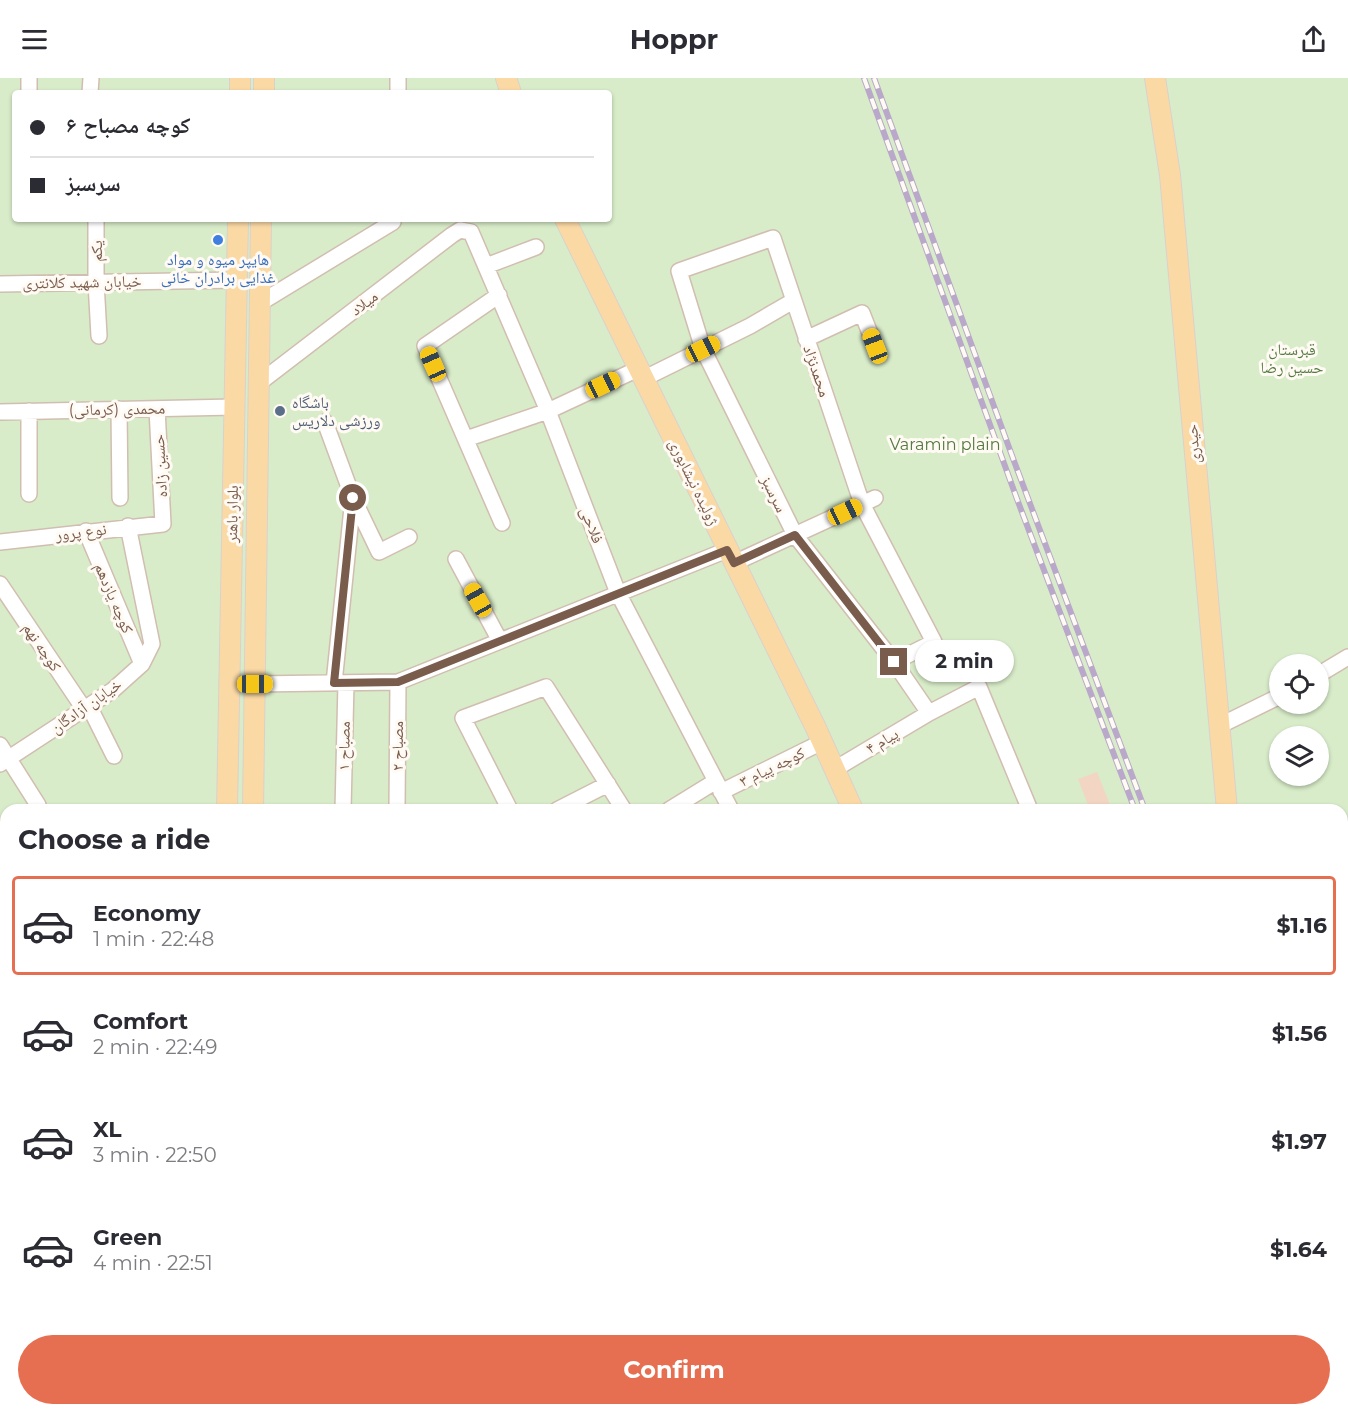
<!DOCTYPE html>
<html lang="en">
<head>
<meta charset="utf-8">
<style>
  :root { --surface:#fff; --page:#f2f2f3; --text:#2b2b33; --muted:#7c7c81; --line:#e1e1e2; --accent:#e76f51 }
  body { margin:0; font-family:Montserrat,"Noto Naskh Arabic",sans-serif; background:var(--page); color:var(--text); height:100vh; display:flex; flex-direction:column; font-size:22px; white-space:nowrap }
  * { box-sizing:border-box; margin:0 }
  p { font-size:20px; color:var(--muted) }
  .icon { flex:none; width:33px; height:33px; fill:none; stroke:currentColor; stroke-width:2; stroke-linecap:round; stroke-linejoin:round }
  .map { position:relative; flex:1; overflow:hidden }
  .sheet { position:absolute; left:0px; top:726px; width:1348px; height:612px; display:flex; flex-direction:column; background:var(--surface); border-radius:18px 18px 0 0; box-shadow:0 2px 4px #0004 }
  .sheet>* { flex:none }
  .top-card { position:absolute; left:12px; top:12px; width:600px; height:132px; border-radius:6px; box-shadow:0 2px 4px #0004; display:grid; align-content:center; height:132px; padding:0 18px; background:var(--surface) }
  .controls { position:absolute; left:1269px; top:576px; display:grid; gap:12px }
  .controls a { display:grid; place-items:center; width:60px; height:60px; border-radius:50%; background:var(--surface); box-shadow:0 2px 4px #0004; font-size:30px }
  .end { position:absolute; width:27px; height:27px; margin:-14px; border:8px solid #7a5c4d; background:#fff; box-shadow:0 0 0 3px #fff }
  .from { border-radius:50% }
  .bubble { position:absolute; height:42px; border-radius:21px; background:var(--surface); box-shadow:0 2px 4px #0004; font-size:20px; font-weight:700; line-height:42px; text-align:center }
  .car { position:absolute; width:18px; height:36px; margin:-18px -9px; border-radius:8px; box-shadow:0 0 4px 2px #0007; background:linear-gradient(#f5c518 24%,#345 0 40%,#f5c518 0 76%,#345 0 86%,#f5c518 0) }
  .top-card b { display:flex; align-items:center; gap:21px; height:57px; font-size:22px }
  .top-card b+b { border-top:2px solid var(--line) }
  .top-card i { width:15px; height:15px; background:var(--text) }
  ul { padding:0; list-style:none }
  li { display:flex; align-items:center; gap:18px; height:99px; margin:0 12px 9px; padding:0 6px; border:3px solid transparent; border-radius:6px }
  li div { flex:1 }
  li b { display:block; font-size:22px }
  li em { font-style:normal; font-weight:700 }
  li.active { border-color:var(--accent) }
  li>.icon { width:54px; height:54px; stroke-width:1.5 }
  h2 { padding:0 18px; font-size:27px; line-height:72px }
  .cta { display:flex; gap:12px; margin-top:auto; padding:12px 18px }
  .cta a { flex:1; height:69px; border-radius:36px; background:var(--accent); color:#fff; font-size:24px; font-weight:700; line-height:69px; text-align:center }
  header { display:flex; justify-content:space-between; align-items:center; height:78px; padding:0 18px; background:var(--surface); font-size:27px; font-weight:700 }
  .map>svg:first-child { display:block }
</style>
</head>
<body>
<header><svg class="icon" aria-label="menu" viewBox="0 0 24 24"><path d="M4 6h16M4 12h16M4 18h16"/></svg>Hoppr<svg class="icon" aria-label="share" viewBox="0 0 24 24"><path d="M12 15V3M7 8l5-5 5 5M5 13v7h14v-7"/></svg></header>
<div class="map">
<svg width="1348" height="1338" viewBox="0 0 1348 1338">
  <rect width="100%" height="100%" fill="#fdf6ec"/>
  <path fill="#d8ecc9" fill-rule="evenodd" d="M0,0H1348V1338H0ZM15,15H609V141H15ZM1280,586H1318V626H1280ZM1280,658H1318V698H1280ZM6,732H1342V1332H6Z"/>
  <path fill="#f3d5c3" d="M1097,694L1112,732H1090L1078,701Z"/>
  <g fill="none" stroke-linecap="round" stroke-linejoin="round">
    <g stroke="#d1beb0" stroke-width="18">
      <path id="minor" d="M29,15V0
        M90,15L91,0
        M398,15V0
        M96,141V204L99,258
        M486,188L536,169
        M0,206L237,202
        M499,217L425,268L502,445
        M260,225L393,144
        M806,261L862,235L875,268
        M645,300L750,248L793,223
        M259,305L452,157L460,152L471,154L548,333L618,515L731,732
        M119,331L120,420
        M0,334L234,329
        M325,344L353,420L334,605
        M466,361L548,333L640,290
        M29,416V333
        M353,420L379,474L409,459
        M86,453L142,586
        M0,464L163,446L157,331
        M456,481L500,563
        M734,485L875,420
        M0,506L84,631
        M894,584L934,564L862,426L773,160L679,193L703,271L795,457L894,584L929,635
        M1318,597L1348,579
        M255,606L398,604L727,472
        M89,628L114,678
        M1219,648L1280,618
        M0,667L38,727
        M0,686L113,612L142,586L152,566L128,448
        M835,691L929,635L979,609L1030,732
        M721,714L822,664
        M343,732L346,605
        M397,732L398,604
        M510,732L463,640L546,609L624,732
        M557,732L608,706
        M669,732L716,703
        M0,861L6,857
        M1342,971L1348,968
        M0,1010L6,1018
        M0,1054L6,1049
        M1342,1072L1348,1069
        M0,1186L6,1182
        M0,1228L6,1236
        M355,1332L360,1338
        M456,1332L461,1338
        M560,1332L565,1338
        M691,1332L695,1338
        M857,1332L861,1338
        M1045,1332L1046,1338
        M1245,1332L1247,1338
        M799,1338L808,1332
        M1131,1338L1139,1332"/>
    </g>
    <g stroke="#dad1cd" stroke-width="22">
      <path id="major" d="M506,0L511,15
        M1155,0L1170,97L1227,732
        M240,15V0
        M264,15V0
        M565,141L815,648L853,732
        M227,732L238,141
        M253,732L261,141
        M1342,1084L1348,1100
        M176,1332L183,1338
        M228,1332H239
        M83,1338L92,1332"/>
    </g>
    <use href="#minor" stroke="#fff" stroke-width="15"/>
    <use href="#major" stroke="#fbd9a5" stroke-width="20"/>
    <g stroke="#b9a8c9" stroke-width="6">
      <path id="rail" d="M864,0L1017,421L1135,732
        M874,0L1014,383L1145,732
        M1342,1263L1348,1278
        M1342,1290L1348,1305"/>
    </g>
    <use href="#rail" stroke="#fffaf3" stroke-width="4" stroke-dasharray="11" stroke-linecap="butt"/>
  </g>
  <g fill="none" stroke-linecap="round" stroke-linejoin="round">
    <path stroke="#7a5c4d" stroke-width="8" d="M353,420L334,605L398,604L727,472L734,485L795,457L894,584"/>
  </g>
  <circle fill="#3f7fe0" stroke="#fffaf3" stroke-width="2" cx="218" cy="162" r="6"/>
  <circle fill="#5c6f8a" stroke="#fffaf3" stroke-width="2" cx="280" cy="333" r="6"/>
  <g text-anchor="middle" dominant-baseline="central" stroke-width="6" stroke-linejoin="round" paint-order="stroke">
    <g font-size="16" fill="#7a5c4d" stroke="#fffaf3">
      <text transform="translate(96 173) rotate(-90)">یکم</text>
      <text transform="translate(82 204) rotate(-1)">خیابان شهید کلانتری</text>
      <text transform="translate(364 225) rotate(-37)">میلاد</text>
      <text transform="translate(817 293) rotate(71)">محمدنژاد</text>
      <text transform="translate(117 331) rotate(-1)">محمدی (کرمانی)</text>
      <text transform="translate(1193 366) rotate(-95)">حیدری</text>
      <text transform="translate(160 388) rotate(-93)">حسین زاده</text>
      <text transform="translate(694 404) rotate(64)">ژولیده نیشابوری</text>
      <text transform="translate(774 416) rotate(64)">سرسبز</text>
      <text transform="translate(232 436) rotate(-89)">بلوار باهنر</text>
      <text transform="translate(592 447) rotate(69)">فلاحی</text>
      <text transform="translate(81 454) rotate(-7)">نوع پرور</text>
      <text transform="translate(114 520) rotate(67)">کوچه یازدهم</text>
      <text transform="translate(42 569) rotate(56)">کوچه نهم</text>
      <text transform="translate(86 628) rotate(-35)">خیابان آزادگان</text>
      <text transform="translate(882 663) rotate(-31)">پیام ۴</text>
      <text transform="translate(344 668) rotate(-89)">مصباح ۱</text>
      <text transform="translate(397 668) rotate(-90)">مصباح ۲</text>
      <text transform="translate(772 689) rotate(-26)">کوچه پیام ۳</text>
    </g>
    <g font-size="16" fill="#366cbe" stroke="#fffaf3">
      <text x="218" y="181">هایپر میوه و‌ مواد<tspan x="218" dy="18">غذایی برادران خانی</tspan></text>
    </g>
    <g font-size="16" fill="#537a41" stroke="#fffaf3">
      <text x="1292" y="271">قبرستان<tspan x="1292" dy="18">حسین رضا</tspan></text>
      <text x="945" y="366">Varamin plain</text>
    </g>
    <g font-size="16" fill="#4e5e75" stroke="#fffaf3" text-anchor="start">
      <text x="292" y="324">باشگاه<tspan x="292" dy="18">ورزشی دلاریس</tspan></text>
    </g>
  </g>
</svg>
<div class="controls">
<a><svg class="icon" aria-label="locate" viewBox="0 0 24 24"><circle cx="12" cy="12" r="6"/><path d="M12 2v4M12 18v4M2 12h4M18 12h4"/></svg></a>
<a><svg class="icon" aria-label="layers" viewBox="0 0 24 24"><path d="M12 4l9 5-9 5-9-5zM3 14l9 5 9-5"/></svg></a>
</div>
<i class="end from" style="left:353px;top:420px"></i>
<i class="end" style="left:894px;top:584px"></i>
<div class="bubble" style="left:915px;top:562px;width:99px">2 min</div>
<i class="car" style="left:875px;top:268px;rotate:339deg"></i>
<i class="car" style="left:703px;top:271px;rotate:64deg"></i>
<i class="car" style="left:433px;top:286px;rotate:336deg"></i>
<i class="car" style="left:603px;top:307px;rotate:65deg"></i>
<i class="car" style="left:845px;top:434px;rotate:65deg"></i>
<i class="car" style="left:478px;top:522px;rotate:331deg"></i>
<i class="car" style="left:255px;top:606px;rotate:90deg"></i>
<div class="top-card">
<b><i class="from"></i>کوچه مصباح ۶</b>
<b><i></i>سرسبز</b>
</div>
<section class="sheet">
<h2>Choose a ride</h2>
<ul>
<li class="active"><svg class="icon" aria-label="car" viewBox="0 0 24 24"><path d="M5 17H2v-5l4-1 3-4h7l3 4 3 1v5h-3M9 17h6M6 11h13"/><circle cx="7" cy="17" r="2"/><circle cx="17" cy="17" r="2"/></svg><div><b>Economy</b><p>1 min · 22:48</p></div><em>$1.16</em></li>
<li><svg class="icon" aria-label="car" viewBox="0 0 24 24"><path d="M5 17H2v-5l4-1 3-4h7l3 4 3 1v5h-3M9 17h6M6 11h13"/><circle cx="7" cy="17" r="2"/><circle cx="17" cy="17" r="2"/></svg><div><b>Comfort</b><p>2 min · 22:49</p></div><em>$1.56</em></li>
<li><svg class="icon" aria-label="car" viewBox="0 0 24 24"><path d="M5 17H2v-5l4-1 3-4h7l3 4 3 1v5h-3M9 17h6M6 11h13"/><circle cx="7" cy="17" r="2"/><circle cx="17" cy="17" r="2"/></svg><div><b>XL</b><p>3 min · 22:50</p></div><em>$1.97</em></li>
<li><svg class="icon" aria-label="car" viewBox="0 0 24 24"><path d="M5 17H2v-5l4-1 3-4h7l3 4 3 1v5h-3M9 17h6M6 11h13"/><circle cx="7" cy="17" r="2"/><circle cx="17" cy="17" r="2"/></svg><div><b>Green</b><p>4 min · 22:51</p></div><em>$1.64</em></li>
</ul>
<div class="cta"><a>Confirm</a></div>
</section>
</div>
</body>
</html>
